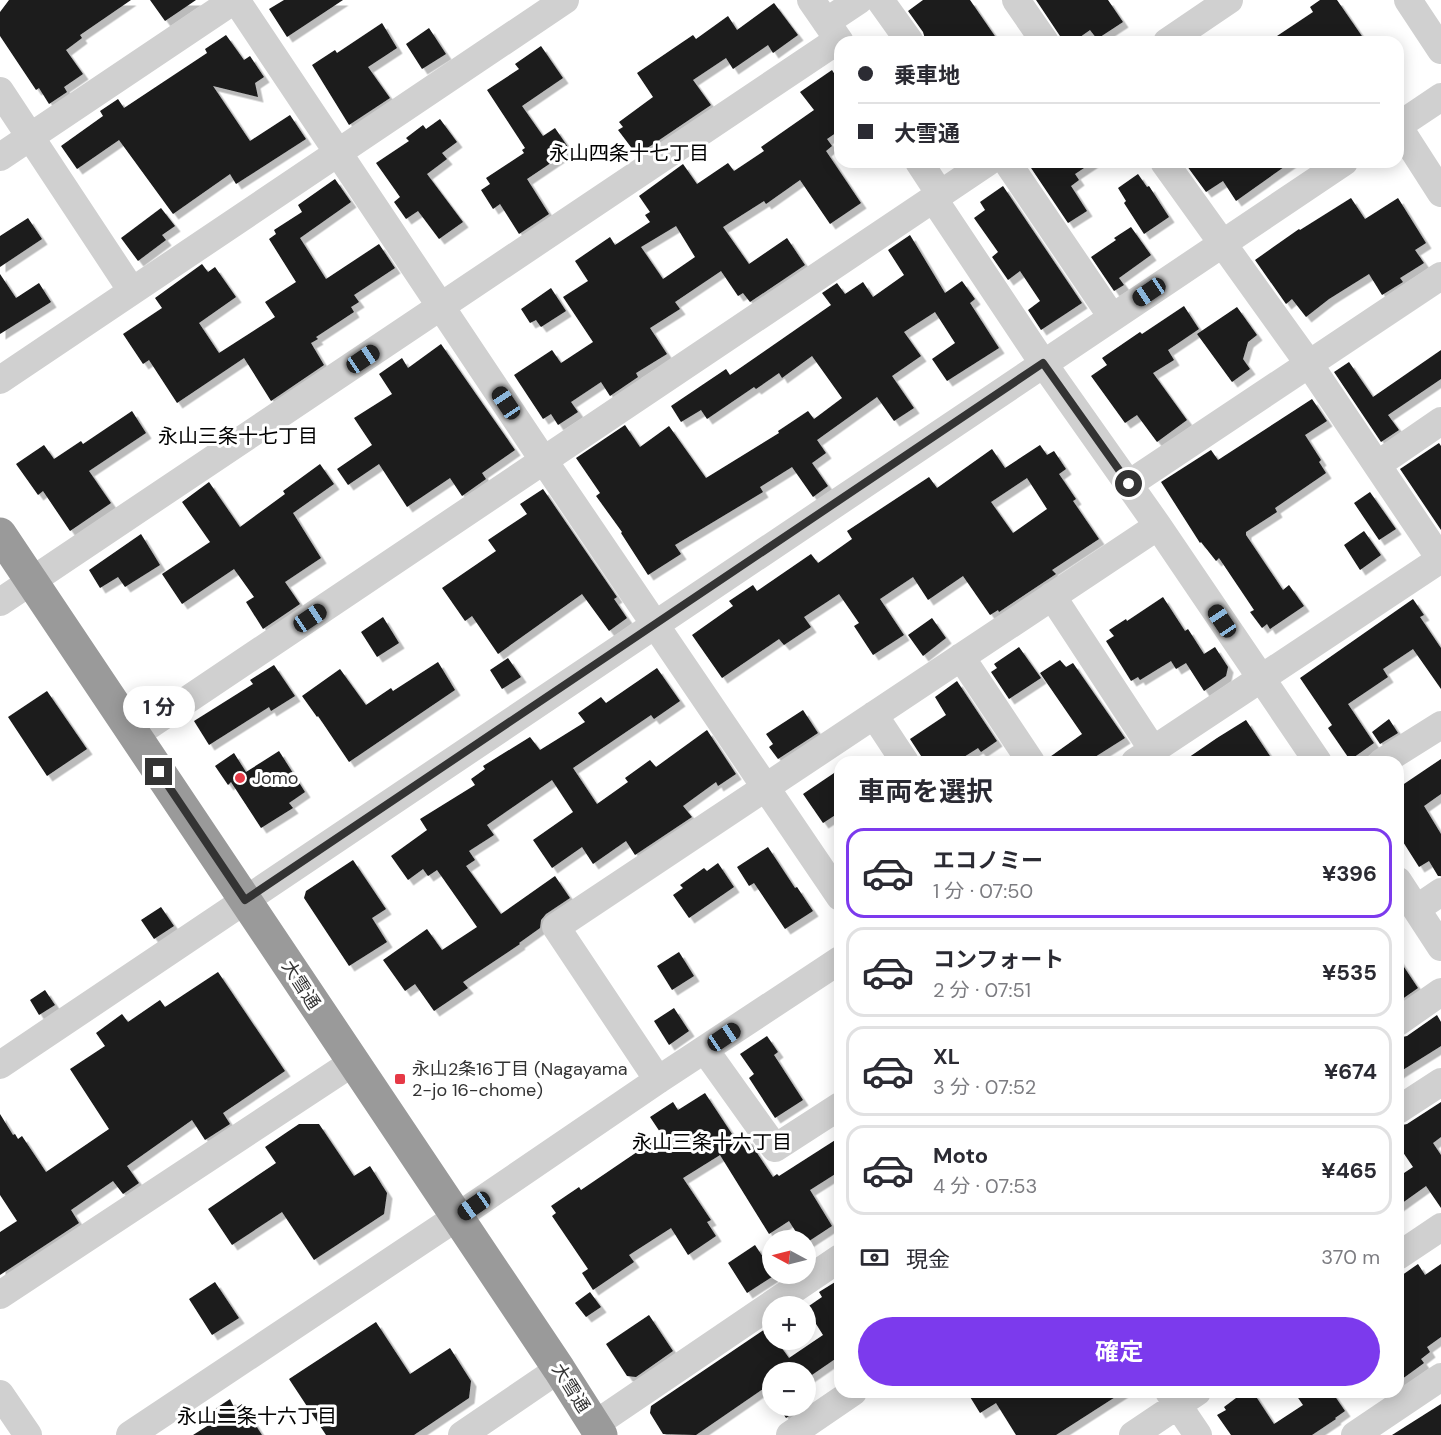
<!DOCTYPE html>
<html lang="ja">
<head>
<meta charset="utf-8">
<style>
  :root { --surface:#fff; --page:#f2f2f3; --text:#2b2b33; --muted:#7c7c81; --line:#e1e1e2; --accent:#7c3aed }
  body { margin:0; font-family:"DM Sans","Noto Sans JP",sans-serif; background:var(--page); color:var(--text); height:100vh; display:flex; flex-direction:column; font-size:22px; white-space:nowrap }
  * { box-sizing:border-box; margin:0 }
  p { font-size:20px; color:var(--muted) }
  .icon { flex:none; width:33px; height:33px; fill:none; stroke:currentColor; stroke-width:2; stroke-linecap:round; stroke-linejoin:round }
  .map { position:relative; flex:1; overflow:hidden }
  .drawer { position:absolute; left:834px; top:756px; width:570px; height:642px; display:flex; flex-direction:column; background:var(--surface); border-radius:18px; box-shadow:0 3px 15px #0003 }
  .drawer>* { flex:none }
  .hud { position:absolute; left:834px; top:36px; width:570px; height:132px; border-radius:18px; box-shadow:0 3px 15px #0003; display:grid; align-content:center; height:132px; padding:0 24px; background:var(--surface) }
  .needle { width:39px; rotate:277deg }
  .fabs { position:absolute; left:762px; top:1230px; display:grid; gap:12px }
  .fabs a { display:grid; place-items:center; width:54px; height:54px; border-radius:50%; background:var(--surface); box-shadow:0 3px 15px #0003; font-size:30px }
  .end { position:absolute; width:27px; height:27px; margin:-14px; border:8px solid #333; background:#fff; box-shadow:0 0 0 3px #fff }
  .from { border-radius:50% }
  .bubble { position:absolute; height:42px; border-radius:21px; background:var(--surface); box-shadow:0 3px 15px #0003; font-size:20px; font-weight:700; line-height:42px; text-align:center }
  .car { position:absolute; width:18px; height:36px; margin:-18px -9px; border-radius:8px; box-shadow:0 0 4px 2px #0007; background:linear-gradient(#222 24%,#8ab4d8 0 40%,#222 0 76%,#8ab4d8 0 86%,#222 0) }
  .hud b { display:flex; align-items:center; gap:21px; height:57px; font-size:22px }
  .hud b+b { border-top:2px solid var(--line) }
  .hud i { width:15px; height:15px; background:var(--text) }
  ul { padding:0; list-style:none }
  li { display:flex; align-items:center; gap:18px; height:90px; margin:0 12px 9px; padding:0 12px; border:3px solid var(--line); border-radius:18px }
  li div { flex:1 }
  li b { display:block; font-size:22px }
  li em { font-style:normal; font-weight:700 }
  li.selected { border-color:var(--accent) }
  li>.icon { width:54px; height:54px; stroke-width:1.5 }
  h2 { padding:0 24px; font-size:27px; line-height:72px }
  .pay { display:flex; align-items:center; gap:15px; height:66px; padding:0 24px; font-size:22px }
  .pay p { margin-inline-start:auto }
  .cta { display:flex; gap:12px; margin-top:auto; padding:12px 24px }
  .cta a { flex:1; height:69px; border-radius:36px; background:var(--accent); color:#fff; font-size:24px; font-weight:700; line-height:69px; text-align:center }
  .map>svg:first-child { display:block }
</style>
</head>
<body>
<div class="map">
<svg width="1441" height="1435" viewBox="0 0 1441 1435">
  <defs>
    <filter id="shadow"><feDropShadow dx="5.5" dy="5.5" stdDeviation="0" flood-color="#0004"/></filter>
  </defs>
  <rect width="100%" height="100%" fill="#fff"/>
  <path fill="#1a1a1a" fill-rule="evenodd" filter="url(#shadow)" d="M9,0H131L80,35L82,38L66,50L83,74L64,87L67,92L49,104L39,88L36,90L0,36V12Z
    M150,0H196L165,21Z
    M284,0H343L287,37L269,9Z
    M923,0H970L999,42H926L923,32L908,11Z
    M1036,0H1108L1123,22L1097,39L1090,30L1073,42H1064Z
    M1320,0H1337L1366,42H1268L1313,12L1310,7Z
    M774,3L798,35L773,53L768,45L733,69L726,58L693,80L711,105L637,155L618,130L623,127L619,122L653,97L637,73L693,35L696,39L728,16L737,30Z
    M382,23L397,48L368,67L390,98L349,125L312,65L335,50L337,53Z
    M429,28L446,54L422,69L406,44Z
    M226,35L244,60L250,56L264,77L255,83L258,97L213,86L250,141L290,115L306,139L236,184L230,174L173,214L119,140L77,169L61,146L103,116L100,111L118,99L124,108L207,53L205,49Z
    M541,46L563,78L522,106L543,136L555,128L570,150L527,179L549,214L519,234L500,204L493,209L481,190L490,184L486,178L524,153L522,150L525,148L487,90L519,69L515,64Z
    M832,70L840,83V130L827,139L832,146L826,151L861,203L830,224L800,180L766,204L764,201L723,227L749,264L787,238L805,265L750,302L743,293L738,296L721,271L675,302L680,309L650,328L667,354L636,373L638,377L610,396L601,382L571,402L578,412L558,425L551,414L543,419L514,375L552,350L561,363L593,342L563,297L588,281L575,261L610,237L615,245L650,222L645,215L650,212L639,196L683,164L697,184L728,163L734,171L764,151L761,147L814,110L800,92ZM676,226L695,257L663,279L641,247Z
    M440,119L457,142L442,153L447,159L427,174L463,222L439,239L418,211L406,219L394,202L400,197L376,163L409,141L406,138L423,125L426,129Z
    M1027,162H1093L1075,174L1079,180L1071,186L1087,211L1068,223Z
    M1184,162H1291L1236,201L1223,181L1206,192Z
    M1138,174L1147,187L1149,186L1169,217L1144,234L1124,203L1126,201L1118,188Z
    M335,179L351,202L300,238L326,279L379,244L395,268L354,295L359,302L351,307L354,312L316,337L318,339L311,343L324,365L271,401L244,358L177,403L149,360L143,364L123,334L162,308L155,298L202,264L208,272L215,267L236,297L199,323L219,353L275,317L265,302L296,282L269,239L276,234L274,230L302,212L298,205Z
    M1003,186L1082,303L1041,330L1028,310L1040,301L1020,271L1008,280L992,257L998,252L974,218L985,210L980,202Z
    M1351,198L1365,219L1398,198L1426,243L1415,250L1424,263L1400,278L1403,282L1382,295L1369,274L1329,299L1306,317L1292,299L1286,304L1255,260L1299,229L1300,230Z
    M161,208L175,226L162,235L166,240L138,261L121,238Z
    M28,218L42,239L0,267V236Z
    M1131,227L1151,255L1119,278L1124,285L1114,291L1091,257L1116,240L1114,238Z
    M910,235L945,293L962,281L975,299L970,303L999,348L947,381L932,359L955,343L935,312L904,332L921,356L892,376L914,408L894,421L877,397L817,440L826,453L812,463L828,486L813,497L792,467L760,487L763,492L675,545L681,554L648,575L621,533L622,532L596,496L600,493L576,458L625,425L640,447L669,426L706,478L779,433L778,431L808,411L814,419L842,398L812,356L782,378L779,373L756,389L754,387L707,419L701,410L681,422L671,406L726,369L730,375L831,305L822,293L837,283L845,294L863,282L873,297L904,275L888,250Z
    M0,274L16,298L39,283L51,302L0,334Z
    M551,288L566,311L541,327L536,320L530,323L521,309Z
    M1184,306L1199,329L1168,350L1174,360L1153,373L1187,420L1157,442L1137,415L1125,423L1091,376L1107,365L1102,358L1140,332L1142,334Z
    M1237,307L1257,335L1248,342L1243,359L1250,369L1232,382L1197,334Z
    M441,344L515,450L482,473L486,479L462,496L450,478L407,507L379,464L348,485L337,469L372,445L354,418L392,394L379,374L402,358L408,368Z
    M1441,350V379L1388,415L1399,430L1381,442L1334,372L1349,362L1373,397Z
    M1312,399L1327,421L1305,435L1321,460L1319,462L1326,473L1275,508L1277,512L1246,532V535L1283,590L1289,585L1304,606L1270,629L1267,624L1262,628L1250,612L1254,610L1219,558L1216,561L1201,542L1200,543L1161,482L1211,450L1218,460Z
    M132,411L146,433L89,471L111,503L70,531L43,491L38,495L16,464L44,445L54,459L81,441L83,444Z
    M1439,443L1441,446V530L1400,469Z
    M1040,445L1047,455L1054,451L1066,469L1059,474L1076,499L1073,501L1099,539L1052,570L1056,574L999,612L998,610L990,615L963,576L928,600L913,577L880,599L904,635L873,655L854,626L859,623L839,594L804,617L811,627L784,645L779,639L722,678L692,635L733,606L729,601L753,585L757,591L811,554L818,563L852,539L847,531L929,477L937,488L992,449L1005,468ZM1027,478L1047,509L1013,533L991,502Z
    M320,464L334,484L293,513L321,558L285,582L300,604L263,629L246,602L254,597L234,569L182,604L162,574L210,542L182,502L209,482L240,527L285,494L283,491Z
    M543,489L617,597L614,599L627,618L609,631L582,594L498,654L472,616L465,621L442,588L496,551L488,540L527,514L520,504Z
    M1370,492L1396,529L1379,540L1354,503Z
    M1364,531L1381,555L1360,570L1344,545Z
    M141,534L160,565L125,587L118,577L100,588L89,570Z
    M1163,597L1185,631L1188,629L1204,654L1215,647L1228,667L1226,676L1204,691L1186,663L1176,669L1171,661L1140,680L1138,677L1131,681L1106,641L1114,636L1109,630L1126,619L1127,621Z
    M1413,599L1424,615L1420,617L1441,648V689L1413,649L1383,669L1388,677L1348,704L1374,743L1350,760L1328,728L1332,725L1300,678Z
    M383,617L399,643L377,657L361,632Z
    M932,618L946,638L923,656L908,635Z
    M1019,647L1041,678L1009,699L991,672L997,668L994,664Z
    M508,658L521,677L502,689L490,670Z
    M1060,660L1066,667L1073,663L1125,738L1087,762H1047V759L1082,734L1040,673Z
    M438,662L455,690L349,762L318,716L317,717L302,696L340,669L366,705L391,688L393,691Z
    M274,665L295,696L271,711L269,707L209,745L194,721L253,684L250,680Z
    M657,668L680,701L654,719L651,715L573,768L597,804L628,782L625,778L650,760L656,767L707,730L736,774L718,786L716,782L683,806L692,817L635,855L626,841L593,864L582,847L552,868L533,840L573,812L552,780L487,825L494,835L469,851L475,860L466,866L501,914L555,876L570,898L546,914L541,920L540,928L519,943L520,944L463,982L468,988L434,1011L415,984L405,991L383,960L427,929L442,950L477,927L437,870L428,876L423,869L408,880L391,856L427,830L420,819L475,785L471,779L485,769L483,766L530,737L540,750L585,722L578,713L601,697L606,703Z
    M957,681L997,741L981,752L978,748L956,762H925L910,739L946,715L935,697Z
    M47,691L87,749L47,776L8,717Z
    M803,710L818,733L778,759L769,747L773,744L766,734Z
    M1389,719L1398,733L1380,744L1372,732Z
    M1246,720L1274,762H1182L1217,738Z
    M279,751L305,792L289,803L293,808L261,828L231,782L228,785L215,766L234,753L246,772Z
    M1441,759V794L1424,806L1441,834V876H1438L1429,861L1419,867L1398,834V788Z
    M840,769V812L823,823L803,794Z
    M768,847L795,888L797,887L813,911L785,929L754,883L749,886L737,867Z
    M353,860L386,909L372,918L387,942L349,966L304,898L306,891Z
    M718,863L734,887L689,918L673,895L683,888L680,885L704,868L707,871Z
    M161,907L174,926L154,939L141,920Z
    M679,952L694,976L672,990L657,966Z
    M1398,958L1418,988L1398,1002Z
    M218,972L285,1071L223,1113L230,1124L205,1140L192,1120L127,1166L139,1183L123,1194L113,1181L71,1210L79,1223L0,1275V1232L17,1221L0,1195V1114L13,1135L15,1134L18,1139L22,1136L46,1172L109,1129L70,1069L105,1046L96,1033L122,1014L128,1022L160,1000L165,1007Z
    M45,990L55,1005L39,1015L30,1000Z
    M674,1008L689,1031L669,1045L654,1021Z
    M1437,1015L1441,1022V1046L1398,1073V1038L1407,1036Z
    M767,1036L778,1052L774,1055L803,1100L775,1118L749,1078L754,1074L740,1054Z
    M705,1093L738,1143L747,1138L773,1177L777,1174L779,1176L840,1137V1171L810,1190L832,1226L806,1243V1240H801L789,1221L769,1234L720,1155L683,1178L711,1220L707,1222L716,1236L688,1255L671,1228L629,1255L634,1262L593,1290L582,1273L588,1269L552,1216L556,1213L551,1206L579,1187L581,1190L662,1135L650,1117L673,1102L678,1110Z
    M1441,1102V1137L1433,1143L1441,1155V1208L1426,1186L1398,1206V1177L1413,1167L1398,1145V1126L1407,1124Z
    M299,1124H319L354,1176L370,1166L387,1193L384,1214L314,1260L282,1212L232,1245L208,1209L276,1163L265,1147Z
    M755,1245L775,1275L747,1293L728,1263Z
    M1418,1264L1425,1275L1441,1264V1337L1427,1347L1430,1352L1421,1359L1424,1363L1398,1382V1278Z
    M840,1279V1360L838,1357L806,1379V1372H772V1397L766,1387L696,1435L663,1434L650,1413L651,1406L768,1327L772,1334V1340H776L789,1358L823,1335L806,1308L822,1297L819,1292Z
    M215,1282L239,1318L212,1335L189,1299Z
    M590,1292L601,1307L586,1317L575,1303Z
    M649,1315L673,1351L636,1377L627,1376L606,1344Z
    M376,1322L410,1374L450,1348L471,1381L469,1398L414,1435H326L289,1379Z
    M967,1392H1123L1056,1435H1016L996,1403L980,1413Z
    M1232,1392H1253L1274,1424L1303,1405L1294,1392H1332L1345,1411L1335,1418L1336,1419L1312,1435H1231L1217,1415L1226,1410L1224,1407L1236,1398Z
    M230,1399L235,1409L242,1404L262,1435H193L220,1418L215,1409Z
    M1441,1404V1435H1392Z
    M778,1406H804L786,1418Z"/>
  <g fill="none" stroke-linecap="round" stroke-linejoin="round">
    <path stroke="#d0d0d0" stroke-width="28" d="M236,0L544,461L840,897
      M811,0L840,42
      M880,0L910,42
      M1016,0L1045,42
      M1408,0L1441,50
      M826,22L859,0
      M1167,42L1229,0
      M0,91L132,291
      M1398,126L1441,193
      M1398,126L1441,97
      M0,157L234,0
      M919,162L940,194
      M1007,162L1112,317
      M1164,162L1309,364L1441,560
      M933,198L1043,363L1158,526L1318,762
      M0,380L565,0
      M1377,465L1441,421
      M1129,484L1441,276
      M1052,596L1153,750
      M0,602L838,40
      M961,657L1031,762
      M874,715L905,762
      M135,735L988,162
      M1135,762L1441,559
      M1382,762L1441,725
      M1398,881L1441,947
      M1416,909L1441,892
      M1398,1022L1441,992
      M705,1050L775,1148L840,1106
      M0,1065L1344,162
      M658,1080L556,927L1158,526
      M1398,1110L1441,1082
      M1398,1256L1441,1227
      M0,1295L352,1063
      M1169,1392L1198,1435
      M0,1394L28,1435
      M594,1425L840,1258
      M130,1435L457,1217L658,1080L840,960
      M462,1435L559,1369
      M790,1435L853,1392
      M1133,1435L1197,1392
      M1355,1435L1441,1377"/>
    <path stroke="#9a9a9a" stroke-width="33" d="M0,534L559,1369L601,1435"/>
  </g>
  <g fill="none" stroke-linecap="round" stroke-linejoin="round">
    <path stroke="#333" stroke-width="8" d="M159,772L245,900L1043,363L1129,484"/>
  </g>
  <g fill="#e63946" stroke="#fff" stroke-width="2">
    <circle cx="240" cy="778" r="6"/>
    <rect x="394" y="1073" width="12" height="12" rx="3"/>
  </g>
  <g text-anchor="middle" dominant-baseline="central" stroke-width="6" stroke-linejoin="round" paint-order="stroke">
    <g font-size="18" fill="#333" stroke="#fff" text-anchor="start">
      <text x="252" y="778">Jomo</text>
      <text x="412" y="1069">永山2条16丁目 (Nagayama<tspan x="412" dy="21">2-jo 16-chome)</tspan></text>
    </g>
    <g font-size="18" fill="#333" stroke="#fff">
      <text transform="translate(301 985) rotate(57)">大雪通</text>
      <text transform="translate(571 1388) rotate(58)">大雪通</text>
    </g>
    <g font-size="20" fill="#000" stroke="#fff">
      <text x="629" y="153">永山四条十七丁目</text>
      <text x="238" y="436">永山三条十七丁目</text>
      <text x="712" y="1142">永山三条十六丁目</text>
      <text x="257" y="1416">永山二条十六丁目</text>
    </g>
  </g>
</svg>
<div class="fabs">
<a><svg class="needle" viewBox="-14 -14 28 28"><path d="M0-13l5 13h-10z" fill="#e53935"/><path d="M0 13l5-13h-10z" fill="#7c7c81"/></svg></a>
<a>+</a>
<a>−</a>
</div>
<i class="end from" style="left:1129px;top:484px"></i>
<i class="end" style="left:159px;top:772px"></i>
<div class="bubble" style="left:123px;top:686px;width:72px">1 分</div>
<i class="car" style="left:1149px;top:292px;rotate:236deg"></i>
<i class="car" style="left:363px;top:359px;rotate:56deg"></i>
<i class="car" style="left:506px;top:403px;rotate:326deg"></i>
<i class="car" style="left:310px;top:618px;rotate:56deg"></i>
<i class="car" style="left:1222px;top:621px;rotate:326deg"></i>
<i class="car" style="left:724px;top:1037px;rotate:56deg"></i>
<i class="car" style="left:474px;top:1206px;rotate:235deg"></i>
<div class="hud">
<b><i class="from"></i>乗車地</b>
<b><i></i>大雪通</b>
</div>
<section class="drawer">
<h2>車両を選択</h2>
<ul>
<li class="selected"><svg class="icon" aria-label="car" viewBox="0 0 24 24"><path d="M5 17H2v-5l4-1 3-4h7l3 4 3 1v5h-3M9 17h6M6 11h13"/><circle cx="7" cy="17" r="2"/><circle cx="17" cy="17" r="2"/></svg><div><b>エコノミー</b><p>1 分 · 07:50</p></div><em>¥396</em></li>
<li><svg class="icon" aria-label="car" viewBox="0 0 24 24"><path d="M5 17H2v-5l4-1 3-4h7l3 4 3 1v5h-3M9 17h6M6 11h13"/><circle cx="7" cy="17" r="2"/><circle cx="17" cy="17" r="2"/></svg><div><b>コンフォート</b><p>2 分 · 07:51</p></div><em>¥535</em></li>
<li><svg class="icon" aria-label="car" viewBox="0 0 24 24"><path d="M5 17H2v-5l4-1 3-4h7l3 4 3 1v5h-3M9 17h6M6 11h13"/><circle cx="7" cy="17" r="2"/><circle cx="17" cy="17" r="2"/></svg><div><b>XL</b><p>3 分 · 07:52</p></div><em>¥674</em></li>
<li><svg class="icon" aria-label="car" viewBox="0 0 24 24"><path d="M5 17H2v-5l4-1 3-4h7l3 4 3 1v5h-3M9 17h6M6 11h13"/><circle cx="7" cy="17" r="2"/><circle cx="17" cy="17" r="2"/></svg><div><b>Moto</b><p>4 分 · 07:53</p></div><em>¥465</em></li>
</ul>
<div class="pay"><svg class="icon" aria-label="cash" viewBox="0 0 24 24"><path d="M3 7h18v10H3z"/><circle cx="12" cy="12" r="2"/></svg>現金<p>370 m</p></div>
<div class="cta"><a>確定</a></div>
</section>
</div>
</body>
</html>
